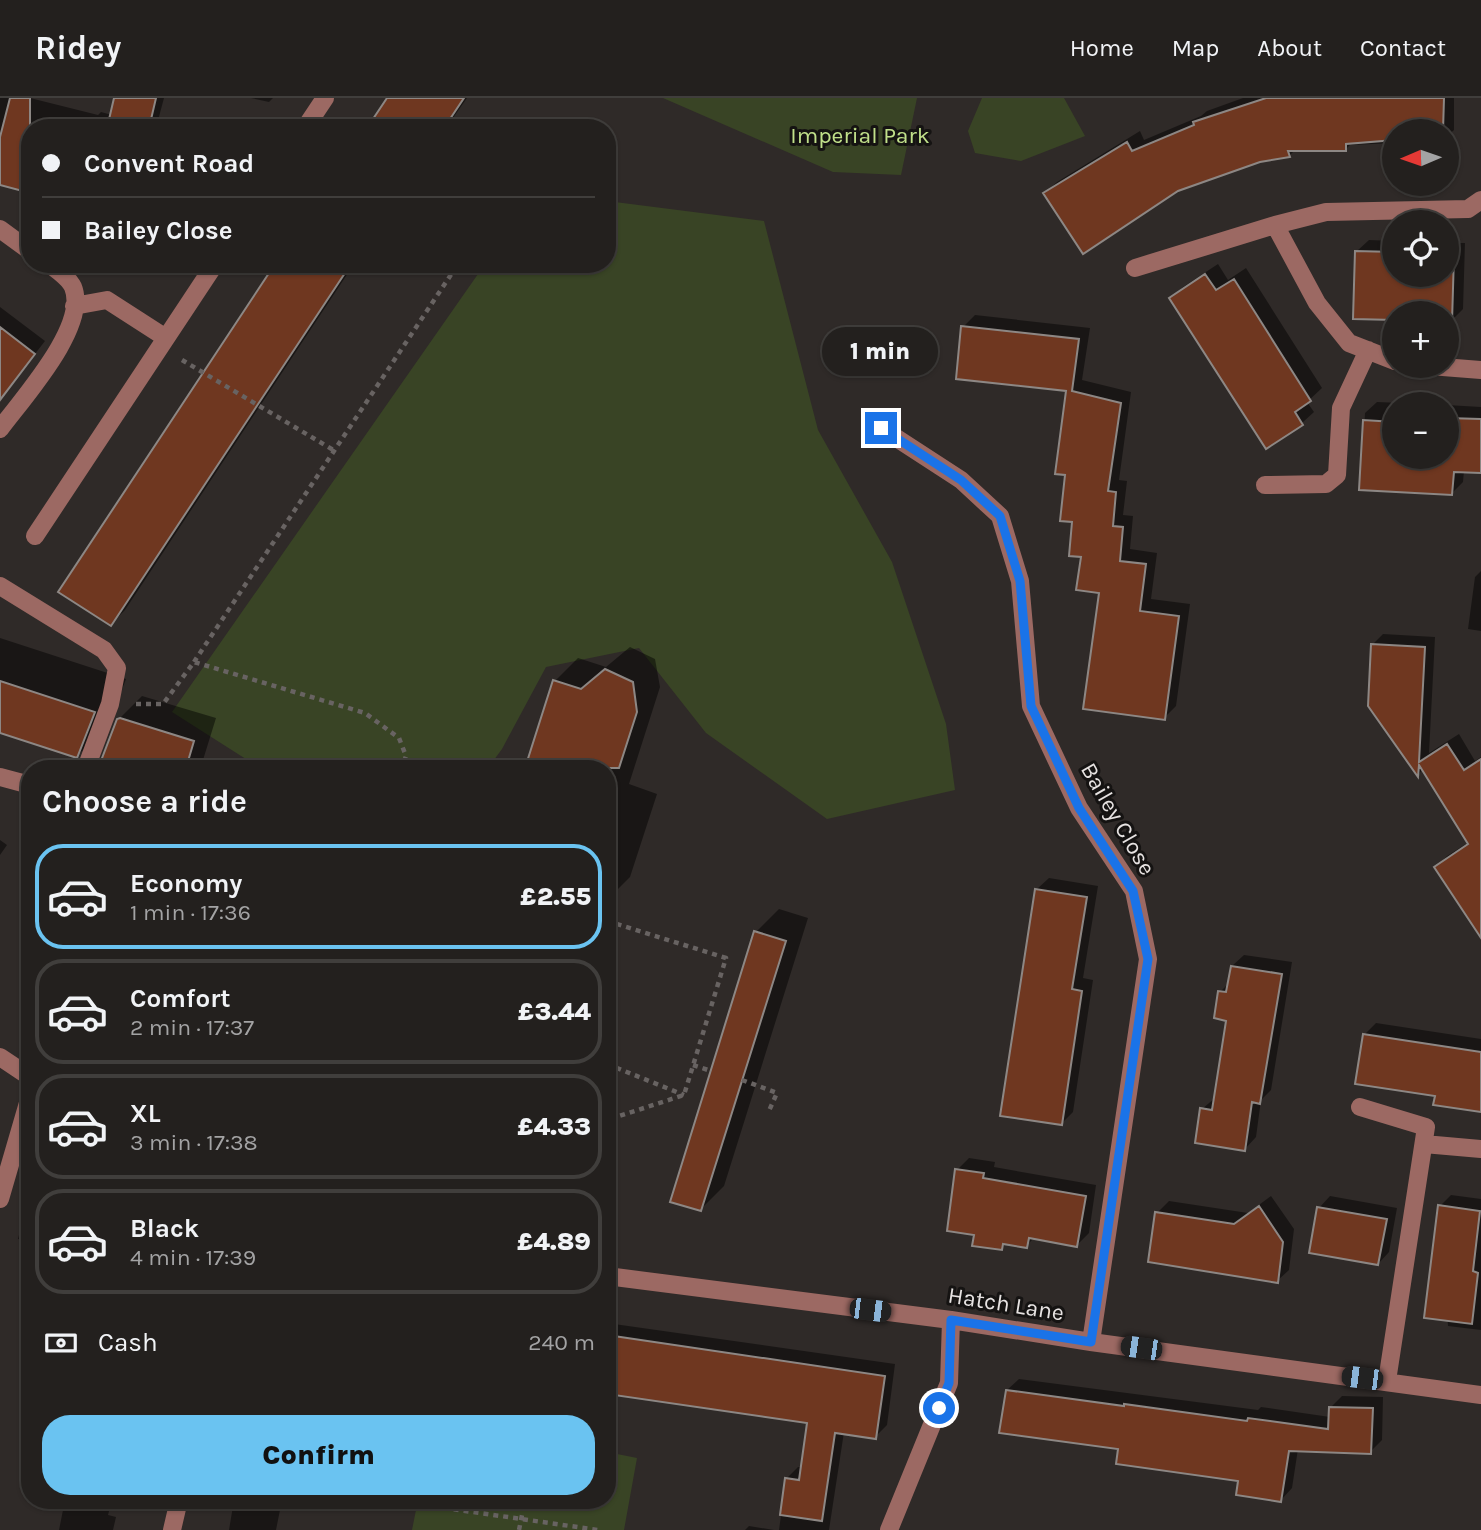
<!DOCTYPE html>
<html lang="en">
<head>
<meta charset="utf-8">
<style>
  :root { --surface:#23201e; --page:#2b2827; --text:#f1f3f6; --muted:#a3a3a4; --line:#403e3c; --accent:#6ac3f1 }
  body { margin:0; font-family:Karla,sans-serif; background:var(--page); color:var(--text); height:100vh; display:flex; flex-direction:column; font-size:26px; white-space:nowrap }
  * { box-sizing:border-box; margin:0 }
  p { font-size:23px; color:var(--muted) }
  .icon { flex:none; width:38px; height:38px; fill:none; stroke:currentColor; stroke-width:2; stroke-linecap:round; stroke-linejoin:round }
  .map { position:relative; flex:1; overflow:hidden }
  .details { position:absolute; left:21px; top:662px; width:595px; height:749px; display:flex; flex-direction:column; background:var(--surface); border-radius:28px; box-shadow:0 2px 5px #0004,0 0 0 2px var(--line) }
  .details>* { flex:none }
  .hud { position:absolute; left:21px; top:21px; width:595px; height:154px; border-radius:28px; box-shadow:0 2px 5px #0004,0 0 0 2px var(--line); display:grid; align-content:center; height:154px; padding:0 21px; background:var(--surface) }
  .needle { width:46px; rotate:268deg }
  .controls { position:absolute; left:1382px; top:21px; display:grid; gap:14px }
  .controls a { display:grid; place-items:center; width:77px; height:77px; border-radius:50%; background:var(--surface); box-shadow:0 2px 5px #0004,0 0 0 2px var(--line); font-size:35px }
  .end { position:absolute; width:32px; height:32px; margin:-16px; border:9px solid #1a73e8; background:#fff; box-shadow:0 0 0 4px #fff }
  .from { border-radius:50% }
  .bubble { position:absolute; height:49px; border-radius:24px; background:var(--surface); box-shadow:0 2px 5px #0004,0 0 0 2px var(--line); font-size:23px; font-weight:800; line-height:49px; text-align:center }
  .car { position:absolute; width:21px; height:42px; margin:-21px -10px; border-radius:9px; box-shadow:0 0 5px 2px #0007; background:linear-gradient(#222 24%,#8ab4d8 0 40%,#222 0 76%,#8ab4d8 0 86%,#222 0) }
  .hud b { display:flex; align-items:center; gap:24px; height:66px; font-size:26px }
  .hud b+b { border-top:2px solid var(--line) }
  .hud i { width:18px; height:18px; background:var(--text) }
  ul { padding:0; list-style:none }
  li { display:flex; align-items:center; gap:21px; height:105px; margin:0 14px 10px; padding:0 7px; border:4px solid var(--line); border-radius:28px }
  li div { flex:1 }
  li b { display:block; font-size:26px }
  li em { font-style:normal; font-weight:800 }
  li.current { border-color:var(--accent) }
  li>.icon { width:63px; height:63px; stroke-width:1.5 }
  h2 { padding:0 21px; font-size:32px; line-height:84px }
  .pay { display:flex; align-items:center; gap:18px; height:77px; padding:0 21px; font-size:26px }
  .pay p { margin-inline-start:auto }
  .button { display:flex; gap:14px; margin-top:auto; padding:14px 21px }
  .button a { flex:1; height:80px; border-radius:28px; background:var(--accent); color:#111; font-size:28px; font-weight:800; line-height:80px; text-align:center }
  header { display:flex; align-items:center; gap:42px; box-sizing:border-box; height:98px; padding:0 35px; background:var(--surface); border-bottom:2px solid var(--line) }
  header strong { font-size:33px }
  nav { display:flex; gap:38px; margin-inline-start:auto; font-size:24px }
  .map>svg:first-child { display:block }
</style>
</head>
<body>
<header>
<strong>Ridey</strong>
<nav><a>Home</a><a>Map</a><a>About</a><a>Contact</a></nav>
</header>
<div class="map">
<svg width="1481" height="1432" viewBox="0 0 1481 1432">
  <rect width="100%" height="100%" fill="#2f2a28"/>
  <path fill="#394425" d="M663,0H917L901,77L833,74Z
    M982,0H1064L1085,38L1021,63L975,55L968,33Z
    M607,103L764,123L818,332L892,464L946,626L955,692L827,721L706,635L639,550L546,569L502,651L488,670H260L172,614L485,166H607Z
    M607,1354L637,1360L624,1432H412L418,1402H607Z"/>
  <path fill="#0007" d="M0,0H30L98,17L101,14L112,17L116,0H164L156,30H30L0,85V47L3,36L0,35Z
    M251,0H273L269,4Z
    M389,0H467L446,30H369Z
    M1243,0H1454V32L1447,38V33H1395V45L1350,47L1346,51H1296L1289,58L1045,95L1057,84L1140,33L1144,42L1201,18L1207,13Z
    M1369,142L1395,143V177H1447V145H1465L1463,211L1451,223L1447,215H1395L1357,153Z
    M277,166H354L125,512L111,526Z
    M1218,166L1228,182L1246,170L1322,290L1307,304L1314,314L1302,325L1266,348L1171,200L1183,189Z
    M0,209L45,243L0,301Z
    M975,217L1090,230L1082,282L1131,294L1119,382L1127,383L1123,417L1133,418L1130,451L1157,455L1151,501L1190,506L1176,608L1164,620L1082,457L1074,422L1067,376L1068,291L963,229Z
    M1377,304L1427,306H1395V359H1447V307L1481,309V373H1464L1463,384L1452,395L1361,390L1365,315Z
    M1481,473V533L1468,531L1475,479Z
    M1383,536L1435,539L1429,655L1459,636L1475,663L1481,659V825L1436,769L1447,758L1469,744L1423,671L1418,677L1372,547Z
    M0,540L126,581L109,626L77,658L0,633Z
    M630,549L655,561L660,589L629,686L657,696L630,779L607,802V670H527L555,583L578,560L606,569Z
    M142,598L216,620L203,662L228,670H106L118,622Z
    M0,742L7,747L0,757Z
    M1049,780L1098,788L1083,880L1093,882L1073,1014L1061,1026L1037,791Z
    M779,811L808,820L724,1088L701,1111L756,834Z
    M1244,857L1292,864L1271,992L1261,1002L1256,1039L1245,1051L1202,1011L1215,1000L1228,921L1220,894L1230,884L1232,868Z
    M1376,925L1481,941V1013L1437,996L1365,936Z
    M969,1060L995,1064L994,1069L1096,1087L1089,1135L1077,1147L1035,1139L1026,1148L1007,1145L1001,1150L976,1135L957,1072Z
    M30,1091V1143L18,1141Z
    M1451,1097L1481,1101V1232L1448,1228L1440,1108Z
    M1271,1098L1294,1131L1289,1172L1277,1183L1157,1115L1169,1103L1248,1115Z
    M1330,1098L1397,1110L1389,1154L1378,1166L1319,1110Z
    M607,1225L895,1266L887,1327L875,1339L844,1334L829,1432H779L786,1381L798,1369H803L809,1324L607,1293Z
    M1019,1281L1258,1312L1261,1309L1330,1319L1331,1309L1342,1298L1383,1299L1382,1342L1370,1354L1298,1351L1292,1390L1281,1402L1240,1382L1120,1350L1007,1292Z
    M65,1402H112L108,1417L116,1419L113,1432H59Z
    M234,1402H282L276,1432H229Z
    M749,1428L774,1432H745Z"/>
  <path fill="#6f3720" stroke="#8d8784" stroke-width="2" d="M10,0H30V95L0,87V39Z
    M114,0H156L149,30H107Z
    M387,0H464L444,30H367Z
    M1266,0H1444L1443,33H1395V42L1346,46V53H1288L1290,59L1260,64L1178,93L1083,156L1043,95L1127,44L1132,53L1194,27L1193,24Z
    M1355,153L1395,154V177H1447V156L1454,157L1452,224H1447V215H1395V222L1353,221Z
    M275,166H351L111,528L58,494Z
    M1205,176L1216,192L1234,181L1311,303L1295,314L1303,327L1266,351L1169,200Z
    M961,228L1079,241L1072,293L1121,305L1108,393L1116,394L1113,428L1123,429L1120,463L1146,466L1140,513L1179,518L1165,622L1083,611L1099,495L1076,492L1081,459L1069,458L1072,424L1060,423L1065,377L1055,376L1066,293L956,281Z
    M0,229L35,256L0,302Z
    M1447,320L1481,321V375L1454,374L1452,397L1359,392L1363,322L1395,324V359H1447Z
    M1371,546L1425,549L1419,664L1447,646L1464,672L1481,661V840L1434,769L1468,746L1419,667L1418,679L1368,608Z
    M605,571L633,584L637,614L619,670H525L553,582L581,591Z
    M0,583L95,614L77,660L0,635Z
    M120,620L194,643L186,670H107L99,668L117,621Z
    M1035,791L1087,799L1072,891L1082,893L1062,1027L1000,1018Z
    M754,833L786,843L701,1113L670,1104Z
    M1231,868L1282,876L1260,1006L1252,1004L1245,1053L1195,1045L1200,1010L1212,1012L1226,923L1214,920L1218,893L1226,894Z
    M1363,936L1481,954V1014L1433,1007L1435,998L1355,986Z
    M955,1071L984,1075L983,1080L1086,1098L1077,1149L1029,1140L1027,1150L1003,1146L1002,1152L972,1148L974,1137L947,1133Z
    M1438,1107L1480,1113L1473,1173L1478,1175L1472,1226L1424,1220Z
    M1259,1108L1283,1144L1278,1185L1148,1164L1155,1114L1234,1126Z
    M1317,1109L1387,1121L1378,1167L1309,1155Z
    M607,1237L885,1278L876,1341L835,1335L822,1423L780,1417L785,1380L799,1382L807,1325L607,1296Z
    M1006,1292L1124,1308V1306L1247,1323L1248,1320L1328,1331L1329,1309L1373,1310L1371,1356L1289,1353L1281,1404L1236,1397L1238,1383L1116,1366L1118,1351L999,1335Z"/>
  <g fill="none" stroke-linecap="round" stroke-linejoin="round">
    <path stroke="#686362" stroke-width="4.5" stroke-dasharray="5 5" stroke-linecap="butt" d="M182,262L335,353
      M194,564L458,166
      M136,606H163L194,564L365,615L399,640L406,658L402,670
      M607,823L726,860L684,997L607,1022
      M607,966L684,997
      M693,967L711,973
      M742,982L777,995L768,1015
      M424,1407L598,1432
      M519,1432L525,1402"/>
    <path stroke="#9c6963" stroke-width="18" d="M305,30L325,0
      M1275,127L1317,205L1349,245L1395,263
      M0,131L30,153
      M1135,170L1275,127L1326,114L1468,111L1481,102
      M74,208L107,202L166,240
      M1430,268L1481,272
      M881,330L961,382L1000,418L1020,483L1031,608L1079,710L1134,793L1148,861L1091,1244
      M0,331C22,301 89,228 73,189C69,180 57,172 49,166
      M1265,387L1326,386L1337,377L1341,310L1368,252
      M35,438L215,166
      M0,488L104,552L117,570L110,606L86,670
      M0,679L30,687
      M0,959L30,979
      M1360,1009L1426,1029L1387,1283
      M1424,1046L1481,1051
      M0,1101L30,998
      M607,1178L951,1222L1091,1244L1481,1297
      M172,1432L179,1402
      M889,1432L949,1285L951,1222"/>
  </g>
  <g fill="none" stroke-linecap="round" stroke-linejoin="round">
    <path stroke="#1a73e8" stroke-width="9" d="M881,330L961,382L1000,418L1020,483L1031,608L1079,710L1133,793L1148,861L1091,1244L951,1222L949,1285L939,1310"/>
  </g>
  <g text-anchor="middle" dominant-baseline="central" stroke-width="6" stroke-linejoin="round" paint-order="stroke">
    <g font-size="23" fill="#c1e08a" stroke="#151312">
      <text x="860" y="37">Imperial Park</text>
    </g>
    <g font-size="23" fill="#e7e3e2" stroke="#151312">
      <text transform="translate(1118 721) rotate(60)">Bailey Close</text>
      <text transform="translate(1006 1206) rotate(9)">Hatch Lane</text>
    </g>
  </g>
</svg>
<div class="controls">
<a><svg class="needle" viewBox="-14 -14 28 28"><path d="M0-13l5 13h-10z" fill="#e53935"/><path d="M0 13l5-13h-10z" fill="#a3a3a4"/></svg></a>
<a><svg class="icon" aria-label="locate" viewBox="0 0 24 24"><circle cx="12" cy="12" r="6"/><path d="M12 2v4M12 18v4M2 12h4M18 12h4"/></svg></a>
<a>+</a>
<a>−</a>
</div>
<i class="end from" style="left:939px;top:1310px"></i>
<i class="end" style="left:881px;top:330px"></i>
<div class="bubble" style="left:822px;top:229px;width:116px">1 min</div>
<i class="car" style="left:870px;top:1212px;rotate:97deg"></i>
<i class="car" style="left:1141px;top:1250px;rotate:278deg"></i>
<i class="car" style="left:1362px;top:1280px;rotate:277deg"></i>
<div class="hud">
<b><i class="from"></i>Convent Road</b>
<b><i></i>Bailey Close</b>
</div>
<section class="details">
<h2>Choose a ride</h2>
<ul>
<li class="current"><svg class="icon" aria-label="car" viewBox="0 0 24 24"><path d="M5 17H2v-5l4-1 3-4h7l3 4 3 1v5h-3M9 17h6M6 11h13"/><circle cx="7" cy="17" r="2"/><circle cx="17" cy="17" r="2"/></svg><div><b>Economy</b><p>1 min · 17:36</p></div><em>£2.55</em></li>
<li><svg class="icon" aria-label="car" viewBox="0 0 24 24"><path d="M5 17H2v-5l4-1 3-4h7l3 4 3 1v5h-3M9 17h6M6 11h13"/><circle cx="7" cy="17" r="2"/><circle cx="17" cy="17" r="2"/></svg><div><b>Comfort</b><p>2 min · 17:37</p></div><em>£3.44</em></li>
<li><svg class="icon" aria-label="car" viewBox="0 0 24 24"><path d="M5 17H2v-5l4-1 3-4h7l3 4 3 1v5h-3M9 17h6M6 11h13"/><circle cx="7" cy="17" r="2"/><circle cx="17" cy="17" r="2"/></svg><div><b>XL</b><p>3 min · 17:38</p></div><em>£4.33</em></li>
<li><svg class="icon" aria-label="car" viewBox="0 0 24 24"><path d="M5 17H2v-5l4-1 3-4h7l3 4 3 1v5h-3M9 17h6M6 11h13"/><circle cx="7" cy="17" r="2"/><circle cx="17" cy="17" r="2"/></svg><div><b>Black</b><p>4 min · 17:39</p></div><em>£4.89</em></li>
</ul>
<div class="pay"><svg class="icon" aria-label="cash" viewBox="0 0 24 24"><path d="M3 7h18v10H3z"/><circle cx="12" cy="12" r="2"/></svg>Cash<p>240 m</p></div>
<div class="button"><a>Confirm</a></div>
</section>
</div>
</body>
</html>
